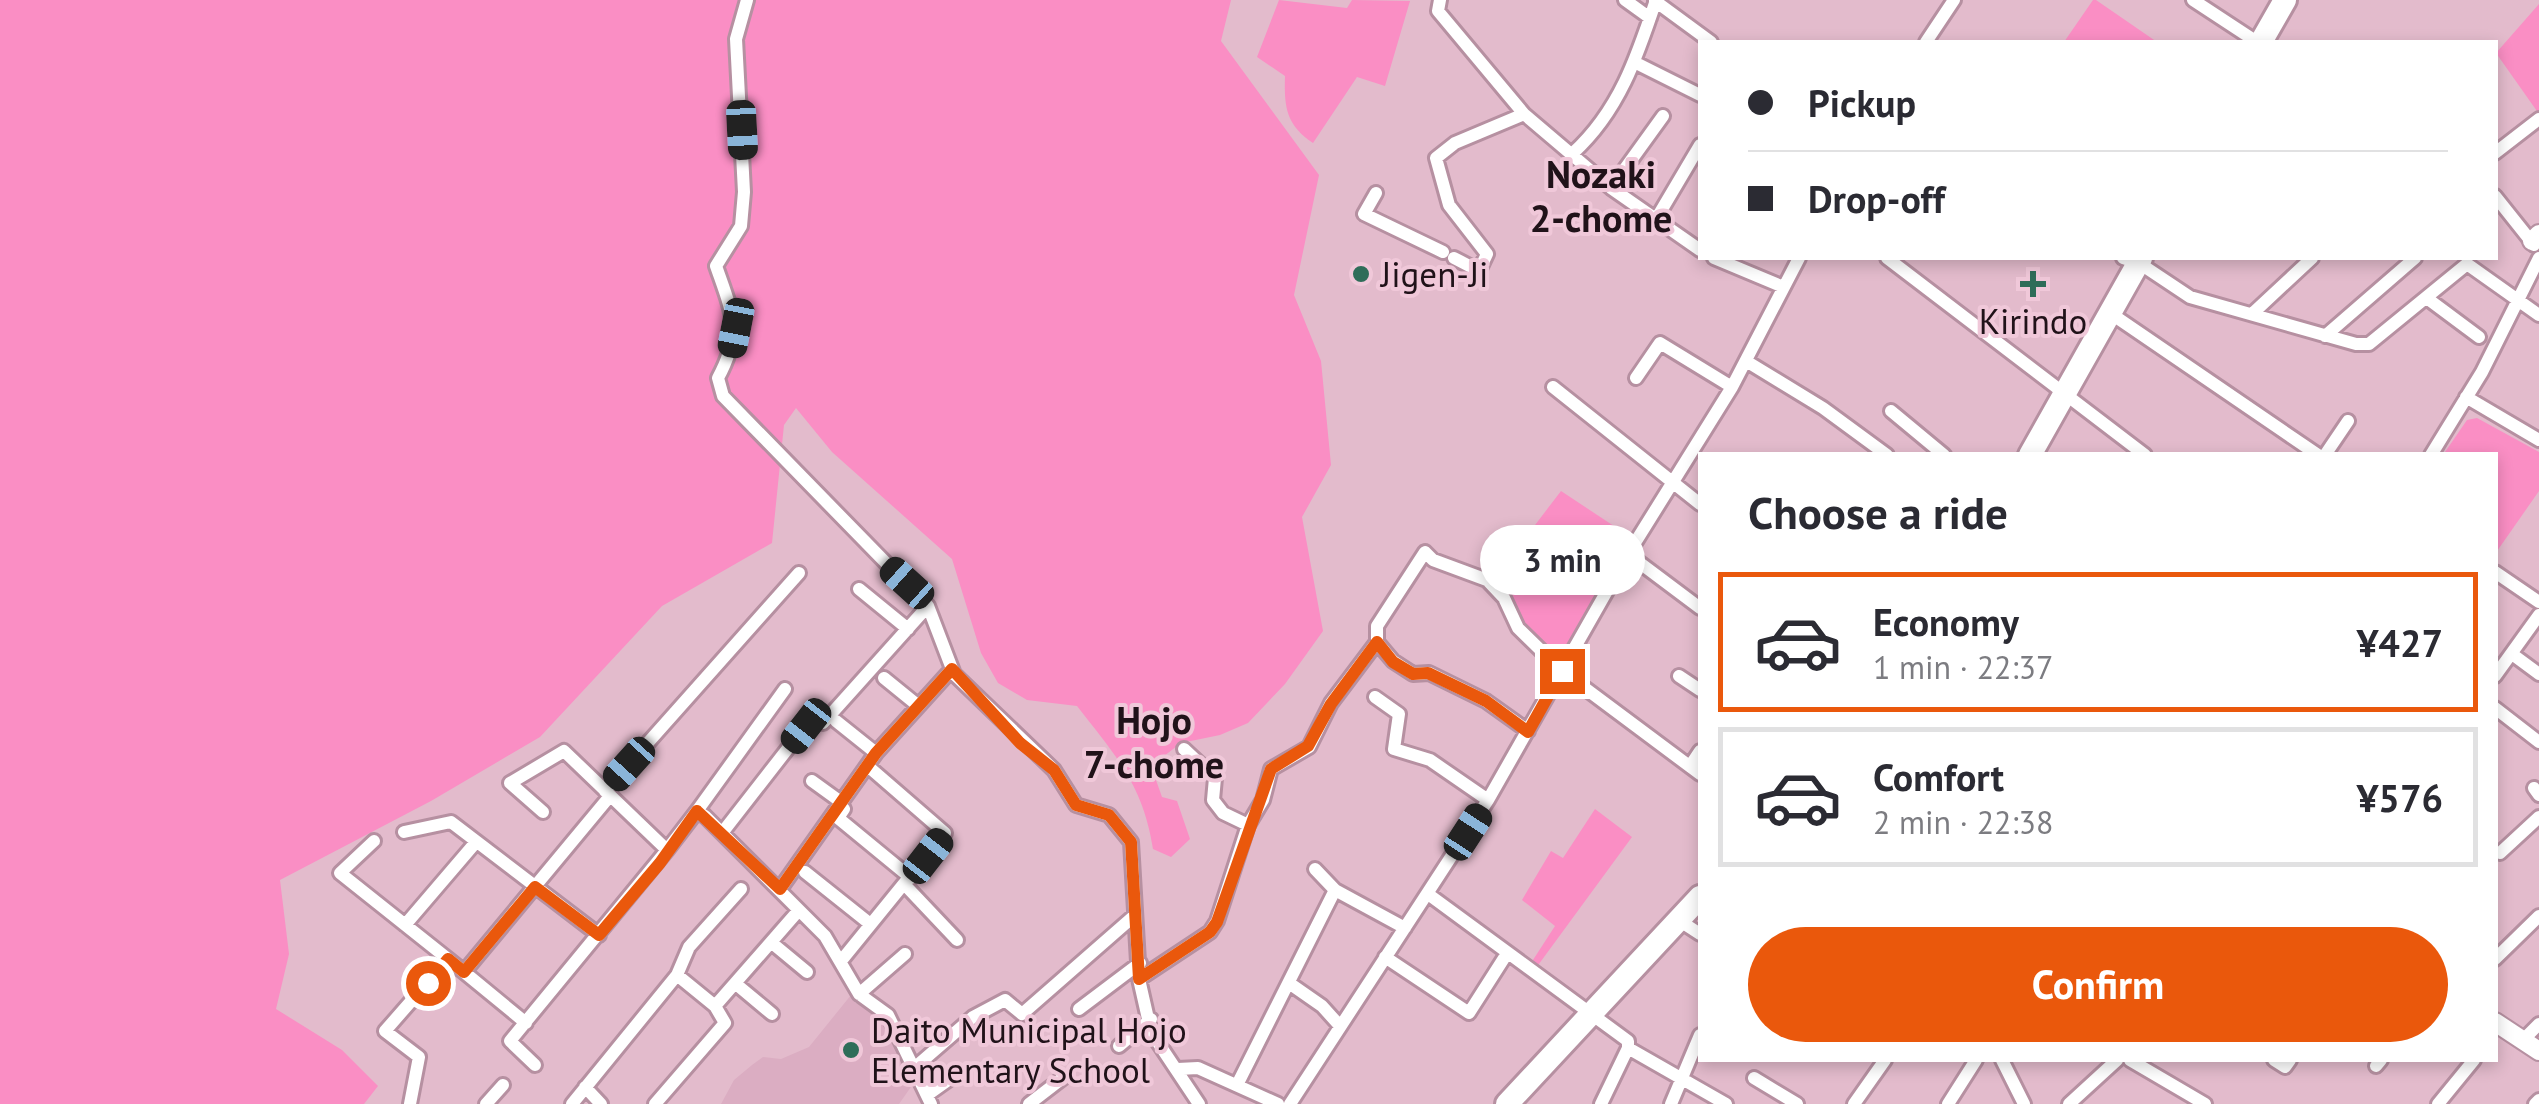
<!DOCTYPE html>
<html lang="en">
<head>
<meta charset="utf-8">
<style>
  :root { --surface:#fff; --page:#f7f7f7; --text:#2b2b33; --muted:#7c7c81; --line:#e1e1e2; --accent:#ea580c }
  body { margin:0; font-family:"PT Sans",sans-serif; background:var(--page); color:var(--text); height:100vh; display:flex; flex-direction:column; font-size:38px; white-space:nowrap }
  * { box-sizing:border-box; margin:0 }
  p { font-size:32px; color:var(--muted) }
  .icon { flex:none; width:55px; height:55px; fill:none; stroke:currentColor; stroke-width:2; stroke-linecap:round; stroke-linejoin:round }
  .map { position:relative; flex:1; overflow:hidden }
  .drawer { position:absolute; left:1698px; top:452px; width:800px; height:610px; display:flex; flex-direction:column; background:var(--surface); border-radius:0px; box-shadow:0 5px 15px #0003 }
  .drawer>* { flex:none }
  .top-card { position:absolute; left:1698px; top:40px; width:800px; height:220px; border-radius:0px; box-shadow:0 5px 15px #0003; display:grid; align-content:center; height:220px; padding:0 50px; background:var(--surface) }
  .end { position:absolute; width:45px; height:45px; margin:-22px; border:12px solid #ea580c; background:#fff; box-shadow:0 0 0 5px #fff }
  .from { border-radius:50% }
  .bubble { position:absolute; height:70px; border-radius:35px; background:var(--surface); box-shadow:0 5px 15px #0003; font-size:32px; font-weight:700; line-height:70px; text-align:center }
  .car { position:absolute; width:30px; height:60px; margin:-30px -15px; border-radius:12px; box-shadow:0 0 8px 2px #0007; background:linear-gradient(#222 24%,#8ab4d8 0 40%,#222 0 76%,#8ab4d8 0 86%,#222 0) }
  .top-card b { display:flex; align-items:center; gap:35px; height:95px; font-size:38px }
  .top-card b+b { border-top:2px solid var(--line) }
  .top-card i { width:25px; height:25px; background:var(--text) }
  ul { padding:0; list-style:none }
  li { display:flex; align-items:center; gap:30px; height:140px; margin:0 20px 15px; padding:0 30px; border:5px solid var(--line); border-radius:0px }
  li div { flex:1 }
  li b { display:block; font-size:38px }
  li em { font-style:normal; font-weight:700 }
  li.current { border-color:var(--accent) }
  li>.icon { width:90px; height:90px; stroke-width:1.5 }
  h2 { padding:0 50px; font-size:45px; line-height:120px }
  .cta { display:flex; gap:20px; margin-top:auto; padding:20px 50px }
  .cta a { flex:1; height:115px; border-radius:60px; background:var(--accent); color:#fff; font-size:40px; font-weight:700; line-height:115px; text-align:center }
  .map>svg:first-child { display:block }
</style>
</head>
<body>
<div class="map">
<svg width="2539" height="1104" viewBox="0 0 2539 1104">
  <rect width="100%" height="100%" fill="#e3bbcc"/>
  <path fill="#dbadc2" d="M851,995L880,1015L902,1054L913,1084L899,1104H721L734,1080L752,1065L763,1057L781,1059L809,1047Z"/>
  <path fill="#fa8ec4" d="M0,0H1231L1221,41L1319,175L1294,295L1321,361L1331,465L1302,517L1323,631L1285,684L1248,723L1220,735L1181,743L1151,766L1162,797L1177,801L1190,839L1171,857L1153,849C1143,785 1116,756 1077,706L1027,700L998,683L981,653L952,559L832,452L796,408L784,425L772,543L662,606L540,737L431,801L280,880L289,954L276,1009L342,1050L378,1086L364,1104H0Z
    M1279,0L1347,8L1352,0L1410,1L1385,86L1357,77L1313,143C1286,125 1284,107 1285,76L1257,57Z
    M2093,0H2096L2157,42H2064Z
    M2539,4V114L2496,53Z
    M2477,418L2539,452V491L2495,554V455H2443L2467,420Z
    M1561,491L1632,538L1564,661L1520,625L1493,580Z
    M1595,809L1632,837L1536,968L1531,963L1555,926L1522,900L1551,851L1563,858Z"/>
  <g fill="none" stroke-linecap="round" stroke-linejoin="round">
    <g stroke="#b690a1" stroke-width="18">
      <path id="street" d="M747,0L736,39L744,192L741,226L716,266C732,312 743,332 718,378L723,396L928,606L954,674L1054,770L1076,805L1109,815L1131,842L1139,979L1151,1032L1199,1104
        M1440,0L1438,11L1524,114L1611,188L1700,250
        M1625,0L1650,18
        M2193,0L2257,42
        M1655,1L1711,42
        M1926,42L1954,0
        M1634,62L1700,95
        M1573,153C1619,111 1637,57 1656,0
        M2495,153L2539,119
        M1611,188L1663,116
        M1376,193L1364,214L1443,252
        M2495,196L2534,245
        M1655,221L1700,145
        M1454,258L1479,271L1487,254L1449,205L1436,158L1455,143L1524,114
        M1714,258L1781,286
        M1887,258L2145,455
        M2123,258L2139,263L2190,297L2356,344H2369L2467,264L2539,315
        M2428,299L2479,337
        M2252,314L2312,258
        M2113,315L2318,455
        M2325,336L2415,258
        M1746,361L1823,408L1887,455
        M1636,378L1660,343L1732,387
        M1553,387L1700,504
        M2466,397L2539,440
        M1891,411L1944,455
        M2325,455L2348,421
        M2431,455L2482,372L2539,258
        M1628,554L1700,608
        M2495,572L2539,602
        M859,589L908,629
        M1377,642L1393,661L1413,674L1429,673L1486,701L1528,731
        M2512,654L2539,674
        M1679,676L1700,690
        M2495,676L2539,615
        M884,678L916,704
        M1375,697L1399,714L1394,749L1430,760L1488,800
        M2495,708L2539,742
        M836,721L876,753
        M1184,749L1215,778L1213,800L1223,813L1248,825
        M1690,766L1700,751
        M812,781L841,802
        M2534,788L2539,795
        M605,791L799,573
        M844,809L838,818L911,878
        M697,811L785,689
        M543,812L510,783L564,751L667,850L697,811L705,816L825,936L859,994L888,1015L931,1104
        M404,832L451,822L599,935
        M722,833L810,720L823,723L928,606
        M374,841L340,873L448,959
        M2500,853L2539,817
        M1315,869L1335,890L1405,928
        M805,872L869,923
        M905,885L957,940
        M780,889L876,753L952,669
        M1428,894L1628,1041V1048L1726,1104
        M1677,919L1700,934
        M405,925L476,842
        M772,943L807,972
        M1385,957L1469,1013L1506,955
        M2495,959L2539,916
        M841,961L945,833L870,768
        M464,972L526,1023
        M1139,979L1210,932L1217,921L1248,825L1263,800L1271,769L1309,747L1331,703L1377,642V626L1425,552L1433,560L1487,580L1504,598L1518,628L1562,671L1700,774
        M1289,983L1322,1006L1340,1026
        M736,984L772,1014
        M859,994L905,954
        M715,1006L799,910
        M1079,1009L1140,963
        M2523,1040L2539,1024
        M1119,1046L1151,1019
        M2002,1060L2024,1104
        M2130,1060L2205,1104
        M2274,1060L2285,1067L2290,1060
        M535,1065L510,1041L667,850
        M2376,1066L2381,1060
        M913,1069L973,1017L1005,1000L1022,1014L1134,916
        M1178,1069L1198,1068L1278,1104
        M1754,1078L1797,1104
        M1237,1085L1335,890
        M585,1087L601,1104
        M927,1095L958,1073
        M410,1104L419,1057L385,1031L448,959L464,972L610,796
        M486,1104L503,1085
        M572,1104L677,975L689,947L741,889
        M655,1104L725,1023L715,1006L677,975
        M1029,1104L1064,1077
        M1290,1104L1488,800L1628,554L1732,387L1799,258
        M1601,1104L1628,1048
        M1671,1104L1700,1035
        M1854,1104L1885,1060
        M1948,1104L1976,1060
        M2069,1104L2117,1060
        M2438,1104L2474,1060
        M2535,1104L2539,1100"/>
    </g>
    <g stroke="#b690a1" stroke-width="22">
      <path id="secondary" d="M2532,241L2539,234
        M2495,1022L2539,1051"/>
    </g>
    <g stroke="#b690a1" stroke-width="28">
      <path id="highway" d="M2261,42L2285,0
        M2030,455L2141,258
        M1507,1104L1700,897"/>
    </g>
    <use href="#street" stroke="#fff" stroke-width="12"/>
    <use href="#secondary" stroke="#fff" stroke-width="18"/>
    <use href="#highway" stroke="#fff" stroke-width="22"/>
  </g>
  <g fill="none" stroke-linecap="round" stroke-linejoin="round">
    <path stroke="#ea580c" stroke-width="12" d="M428,983L448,959L464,972L535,887L599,935L660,863L697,811L780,889L876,753L952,669L1020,743L1054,770L1076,805L1109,815L1131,842L1139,979L1210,932L1217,922L1271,769L1308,746L1331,704L1377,642L1393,662L1413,674L1428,673L1486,701L1528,732L1562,671"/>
  </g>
  <g fill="#2f6d59" stroke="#f0c8d9" stroke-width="4">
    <circle cx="1361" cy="274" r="10"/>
    <path d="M2028 269h10v10h10v10h-10v10h-10v-10h-10v-10h10z"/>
    <circle cx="851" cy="1050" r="10"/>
  </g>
  <g text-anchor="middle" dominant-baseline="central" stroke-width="8" stroke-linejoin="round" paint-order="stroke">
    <g font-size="35" fill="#201219" stroke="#f0c8d9" text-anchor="start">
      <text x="1381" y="274">Jigen-Ji</text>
      <text x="2033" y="321" text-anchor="middle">Kirindo</text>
      <text x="871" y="1030">Daito Municipal Hojo<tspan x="871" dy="40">Elementary School</tspan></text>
    </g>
    <g font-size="38" font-weight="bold" fill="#201219" stroke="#f0c8d9">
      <text x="1601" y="173">Nozaki<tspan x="1601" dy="44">2-chome</tspan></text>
      <text x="1154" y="719">Hojo<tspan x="1154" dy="44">7-chome</tspan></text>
    </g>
  </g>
</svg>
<i class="end from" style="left:428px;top:983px"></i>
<i class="end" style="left:1562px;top:671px"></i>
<div class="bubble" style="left:1480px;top:525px;width:165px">3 min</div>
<i class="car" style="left:742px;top:130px;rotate:177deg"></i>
<i class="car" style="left:736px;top:328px;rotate:191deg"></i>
<i class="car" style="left:907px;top:583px;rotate:312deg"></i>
<i class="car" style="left:806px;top:726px;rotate:218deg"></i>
<i class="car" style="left:629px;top:764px;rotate:222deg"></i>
<i class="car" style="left:1468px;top:832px;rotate:33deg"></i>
<i class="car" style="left:928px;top:856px;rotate:38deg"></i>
<div class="top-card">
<b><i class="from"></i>Pickup</b>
<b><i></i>Drop-off</b>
</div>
<section class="drawer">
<h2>Choose a ride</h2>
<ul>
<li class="current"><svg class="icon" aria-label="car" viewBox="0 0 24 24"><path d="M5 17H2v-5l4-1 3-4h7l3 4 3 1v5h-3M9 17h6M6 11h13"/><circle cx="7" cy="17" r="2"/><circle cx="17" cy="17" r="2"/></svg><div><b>Economy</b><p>1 min · 22:37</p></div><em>¥427</em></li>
<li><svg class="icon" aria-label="car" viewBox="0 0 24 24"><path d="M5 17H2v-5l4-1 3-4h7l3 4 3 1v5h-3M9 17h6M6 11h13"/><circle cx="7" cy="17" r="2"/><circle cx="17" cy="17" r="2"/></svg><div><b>Comfort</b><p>2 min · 22:38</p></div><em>¥576</em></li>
</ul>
<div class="cta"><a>Confirm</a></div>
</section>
</div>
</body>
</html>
